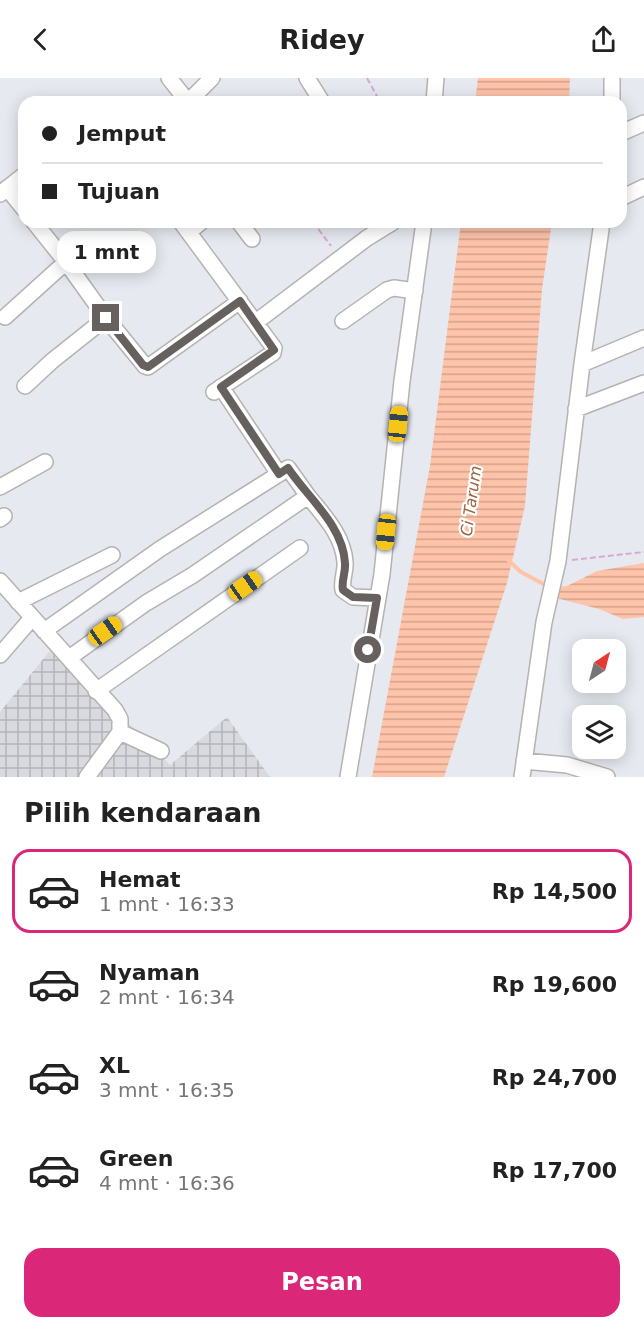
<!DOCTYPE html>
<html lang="id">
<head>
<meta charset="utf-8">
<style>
  :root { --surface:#fff; --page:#f2f2f2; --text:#222; --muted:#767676; --line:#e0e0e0; --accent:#db2777 }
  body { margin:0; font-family:"DejaVu Sans",sans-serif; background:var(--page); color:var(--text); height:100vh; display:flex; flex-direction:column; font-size:22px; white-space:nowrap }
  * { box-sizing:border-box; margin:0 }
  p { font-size:20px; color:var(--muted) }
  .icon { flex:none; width:33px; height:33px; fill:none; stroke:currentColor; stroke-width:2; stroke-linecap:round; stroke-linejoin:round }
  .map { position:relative; height:699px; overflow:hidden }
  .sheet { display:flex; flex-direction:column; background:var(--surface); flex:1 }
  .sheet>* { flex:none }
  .top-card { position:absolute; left:18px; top:18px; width:609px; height:132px; border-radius:18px; box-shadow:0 3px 15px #0003; display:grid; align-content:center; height:132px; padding:0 24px; background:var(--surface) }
  .needle { width:39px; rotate:36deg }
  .tools { position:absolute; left:572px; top:561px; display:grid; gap:12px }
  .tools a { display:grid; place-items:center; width:54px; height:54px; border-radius:12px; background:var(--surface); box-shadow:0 3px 15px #0003; font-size:30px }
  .end { position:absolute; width:27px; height:27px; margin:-14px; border:8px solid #66615e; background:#fff; box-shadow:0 0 0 3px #fff }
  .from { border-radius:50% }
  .bubble { position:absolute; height:42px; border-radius:18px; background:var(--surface); box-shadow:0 3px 15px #0003; font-size:20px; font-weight:700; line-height:42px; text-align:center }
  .car { position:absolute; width:18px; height:36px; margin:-18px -9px; border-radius:8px; box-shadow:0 0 4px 2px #0007; background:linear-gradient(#f5c518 24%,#345 0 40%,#f5c518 0 76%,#345 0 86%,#f5c518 0) }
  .top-card b { display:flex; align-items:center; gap:21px; height:57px; font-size:22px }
  .top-card b+b { border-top:2px solid var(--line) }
  .top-card i { width:15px; height:15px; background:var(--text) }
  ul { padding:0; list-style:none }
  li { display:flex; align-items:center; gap:18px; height:84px; margin:0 12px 9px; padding:0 12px; border:3px solid transparent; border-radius:18px }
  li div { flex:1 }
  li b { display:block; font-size:22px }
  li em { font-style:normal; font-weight:700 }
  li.selected { border-color:var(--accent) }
  li>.icon { width:54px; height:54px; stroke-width:1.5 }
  h2 { padding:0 24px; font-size:27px; line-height:72px }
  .primary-button { display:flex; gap:12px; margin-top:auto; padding:12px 24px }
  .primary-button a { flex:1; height:69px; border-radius:18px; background:var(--accent); color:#fff; font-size:24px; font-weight:700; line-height:69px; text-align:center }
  header { display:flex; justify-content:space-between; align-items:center; height:78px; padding:0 24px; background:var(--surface); font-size:27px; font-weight:700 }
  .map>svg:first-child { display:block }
</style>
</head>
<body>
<header><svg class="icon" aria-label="back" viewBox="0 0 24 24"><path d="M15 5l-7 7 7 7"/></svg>Ridey<svg class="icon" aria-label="share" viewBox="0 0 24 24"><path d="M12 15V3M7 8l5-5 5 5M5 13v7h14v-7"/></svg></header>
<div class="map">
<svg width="644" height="699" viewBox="0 0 644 699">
  <defs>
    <pattern id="industrial-grid" width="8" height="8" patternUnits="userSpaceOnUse" patternTransform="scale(1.5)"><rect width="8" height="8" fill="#d9dadf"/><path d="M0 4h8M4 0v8" fill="none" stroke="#b4b4b8"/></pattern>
    <pattern id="water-rules" width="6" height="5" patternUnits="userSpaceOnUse" patternTransform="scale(1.5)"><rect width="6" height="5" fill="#fec3a9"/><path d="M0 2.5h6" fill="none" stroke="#d1a28d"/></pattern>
  </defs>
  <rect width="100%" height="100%" fill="#e6eaf0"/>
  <path fill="url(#industrial-grid)" d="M53,569L170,687L227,639L270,699H0V634Z"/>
  <path fill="url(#water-rules)" d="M478,0H570L569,24H475Z
    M461,144H552L542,211L525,428L507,505L444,699H372L430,388Z
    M644,485V539L623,541L599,531L560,521L555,518L557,509L567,508L597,493Z"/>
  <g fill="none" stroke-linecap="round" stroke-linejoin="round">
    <path stroke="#fec3a9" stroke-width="4" d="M508,482L521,494L549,509"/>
    <g stroke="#b6b2af" stroke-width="18">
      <path id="minor" d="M169,0L188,24L212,0
        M307,0L322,24
        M434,24L436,0
        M612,24V0
        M621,55L644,45
        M7,110L24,131
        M0,116L24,97
        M621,120L644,109
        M34,144L66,184L106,240L145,288L148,289L240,223
        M181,144L274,270L273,275L214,314
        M239,144L252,161
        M189,154L201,144
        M5,239L66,184
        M343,243L387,212L394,210L415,213
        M256,244L367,160L393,144
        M582,286L644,260
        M25,308L52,283L106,240
        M576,331L644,305
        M0,409L45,384
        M308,418C324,438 343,457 345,484C346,493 341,502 343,512L353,519L377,520
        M0,441L4,438
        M0,503L115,632L120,641V654L87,699
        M18,524L112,477
        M44,553L160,471L279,396L221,309
        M0,577L32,540
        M69,580L146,525L193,497L308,418L288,390L279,396
        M96,613L300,470
        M120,654L161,673
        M524,683L567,687L607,699
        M348,699L382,496L402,303L424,144
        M522,699L544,544L558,483L582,286L602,144"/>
    </g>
    <path stroke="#d8a7d2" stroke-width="2" stroke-dasharray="6 3" stroke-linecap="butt" d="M367,0L378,20L376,24
      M74,21L77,24
      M313,144L331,168
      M572,482L644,474"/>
    <use href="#minor" stroke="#fff" stroke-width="15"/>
  </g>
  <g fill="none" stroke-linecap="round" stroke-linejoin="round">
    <path stroke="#66615e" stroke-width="8" d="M106,240L143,287L148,289L240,223L274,272L221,309L279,396L288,390C307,419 343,447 345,485C346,494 341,503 343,512L353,519L377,520L368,572"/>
  </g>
  <g text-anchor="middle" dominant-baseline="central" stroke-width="4.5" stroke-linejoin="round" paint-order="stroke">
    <g font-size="16" font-style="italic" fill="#9f633f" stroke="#fff">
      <text transform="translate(471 423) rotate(-82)">Ci Tarum</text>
    </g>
  </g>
</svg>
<div class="tools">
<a><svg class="needle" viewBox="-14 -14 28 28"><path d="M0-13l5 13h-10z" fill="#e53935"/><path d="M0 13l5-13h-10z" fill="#767676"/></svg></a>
<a><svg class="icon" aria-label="layers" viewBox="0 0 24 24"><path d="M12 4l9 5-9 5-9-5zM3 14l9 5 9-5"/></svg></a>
</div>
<i class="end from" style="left:368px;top:572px"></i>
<i class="end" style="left:106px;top:240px"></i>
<div class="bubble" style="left:57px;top:153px;width:99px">1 mnt</div>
<i class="car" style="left:398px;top:346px;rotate:6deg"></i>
<i class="car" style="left:386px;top:454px;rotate:186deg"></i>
<i class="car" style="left:245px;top:508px;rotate:55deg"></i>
<i class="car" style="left:105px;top:553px;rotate:55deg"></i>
<div class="top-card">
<b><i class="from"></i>Jemput</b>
<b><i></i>Tujuan</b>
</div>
</div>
<section class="sheet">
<h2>Pilih kendaraan</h2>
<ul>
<li class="selected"><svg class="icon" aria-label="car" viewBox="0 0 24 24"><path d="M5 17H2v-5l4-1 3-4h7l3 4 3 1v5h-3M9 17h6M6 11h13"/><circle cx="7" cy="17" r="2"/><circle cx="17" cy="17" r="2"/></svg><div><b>Hemat</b><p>1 mnt · 16:33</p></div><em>Rp 14,500</em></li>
<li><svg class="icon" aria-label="car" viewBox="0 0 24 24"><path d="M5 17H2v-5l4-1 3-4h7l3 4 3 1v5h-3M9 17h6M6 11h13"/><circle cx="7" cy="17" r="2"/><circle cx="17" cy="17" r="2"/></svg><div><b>Nyaman</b><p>2 mnt · 16:34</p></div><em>Rp 19,600</em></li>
<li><svg class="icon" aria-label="car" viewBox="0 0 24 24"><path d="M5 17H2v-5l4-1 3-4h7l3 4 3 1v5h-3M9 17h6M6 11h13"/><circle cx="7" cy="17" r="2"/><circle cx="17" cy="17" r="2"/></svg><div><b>XL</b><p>3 mnt · 16:35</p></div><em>Rp 24,700</em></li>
<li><svg class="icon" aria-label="car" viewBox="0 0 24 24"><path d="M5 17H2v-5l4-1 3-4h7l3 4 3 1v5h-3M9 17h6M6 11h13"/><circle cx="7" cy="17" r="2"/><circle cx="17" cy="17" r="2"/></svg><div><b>Green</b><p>4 mnt · 16:36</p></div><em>Rp 17,700</em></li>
</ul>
<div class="primary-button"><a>Pesan</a></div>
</section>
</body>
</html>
